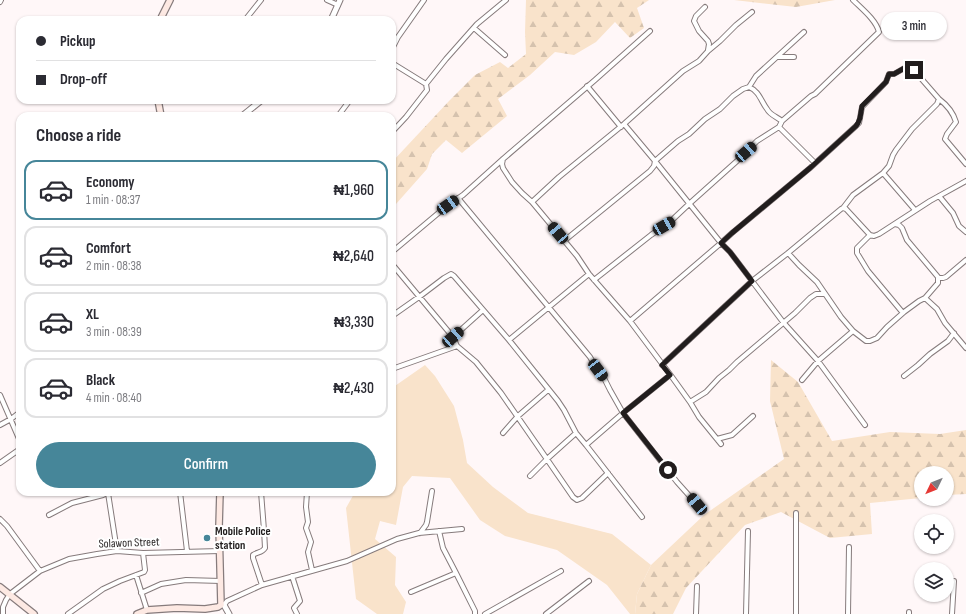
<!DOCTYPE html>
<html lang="en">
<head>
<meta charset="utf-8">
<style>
  :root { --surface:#fff; --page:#f7f7f7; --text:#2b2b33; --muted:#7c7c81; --line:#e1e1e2; --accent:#468699 }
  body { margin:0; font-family:"Sofia Sans Condensed",sans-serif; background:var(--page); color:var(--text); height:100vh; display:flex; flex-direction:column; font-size:15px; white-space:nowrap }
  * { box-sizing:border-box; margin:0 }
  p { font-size:13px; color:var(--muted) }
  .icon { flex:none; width:22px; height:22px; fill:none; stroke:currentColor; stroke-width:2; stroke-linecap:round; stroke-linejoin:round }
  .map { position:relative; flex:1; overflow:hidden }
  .side { position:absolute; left:16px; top:112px; width:380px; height:384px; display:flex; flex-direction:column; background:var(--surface); border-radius:12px; box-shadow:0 1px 3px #0004 }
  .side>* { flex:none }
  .top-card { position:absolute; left:16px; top:16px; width:380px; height:88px; border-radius:12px; box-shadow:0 1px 3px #0004; display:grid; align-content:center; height:88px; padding:0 20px; background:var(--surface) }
  .needle { width:26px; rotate:227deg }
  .tools { position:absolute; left:914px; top:466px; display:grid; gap:8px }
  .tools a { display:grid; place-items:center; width:40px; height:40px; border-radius:50%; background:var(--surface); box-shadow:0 1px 3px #0004; font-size:20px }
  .end { position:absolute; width:18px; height:18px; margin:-9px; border:5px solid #211d1d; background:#fff; box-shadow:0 0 0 2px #fff }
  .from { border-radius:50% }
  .bubble { position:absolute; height:28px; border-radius:14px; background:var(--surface); box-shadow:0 1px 3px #0004; font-size:13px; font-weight:600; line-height:28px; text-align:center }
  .car { position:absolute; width:12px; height:24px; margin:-12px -6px; border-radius:5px; box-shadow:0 0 3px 1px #0007; background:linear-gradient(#222 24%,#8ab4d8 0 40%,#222 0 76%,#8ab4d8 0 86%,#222 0) }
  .top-card b { display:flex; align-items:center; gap:14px; height:38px; font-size:15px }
  .top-card b+b { border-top:1px solid var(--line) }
  .top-card i { width:10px; height:10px; background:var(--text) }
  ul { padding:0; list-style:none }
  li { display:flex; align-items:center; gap:12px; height:60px; margin:0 8px 6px; padding:0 12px; border:2px solid var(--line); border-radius:12px }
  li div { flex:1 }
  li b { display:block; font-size:15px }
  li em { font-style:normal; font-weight:600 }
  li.selected { border-color:var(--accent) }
  li>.icon { width:36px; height:36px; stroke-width:1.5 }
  h2 { padding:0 20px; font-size:18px; line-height:48px }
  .cta { display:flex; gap:8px; margin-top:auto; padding:8px 20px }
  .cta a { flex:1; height:46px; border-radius:24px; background:var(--accent); color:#fff; font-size:16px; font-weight:600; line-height:46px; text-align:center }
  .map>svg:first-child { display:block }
</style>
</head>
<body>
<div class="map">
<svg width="966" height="614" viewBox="0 0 966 614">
  <defs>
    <pattern id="forest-firs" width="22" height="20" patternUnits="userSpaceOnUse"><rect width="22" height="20" fill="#f9e3cb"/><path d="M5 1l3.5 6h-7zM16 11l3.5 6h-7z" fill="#d5c2ae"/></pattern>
  </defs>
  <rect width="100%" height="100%" fill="#fff7f8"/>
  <path fill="#f9e3cb" d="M425,365L435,376L454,406L463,440L467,463L493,487L528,513L612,534L651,565L637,594L635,614H630L607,585L557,550L505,536L480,520L450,478L412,476L403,487L396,525L380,521L375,539L396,557L395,585L406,602L403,614H377L356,599L346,508L355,492H392V388Z"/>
  <path fill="url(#forest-firs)" d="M526,0H649L637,8L644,28L630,38L615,22L596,42L574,55L555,52L530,75L498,99L507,116L462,153L446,140L432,154L427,169L396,204H392V162L449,101L475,75L500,62L508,68L526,54L525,32Z
    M734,0H835L796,7Z
    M771,360L798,382L832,441L890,432L940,434L966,430V494L947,495V473H921V498L870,503L872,534L830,538L781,512L745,525L686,588L673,614H635L637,594L651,565L704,515L784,459L770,401Z"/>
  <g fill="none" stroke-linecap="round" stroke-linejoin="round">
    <g stroke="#867b7c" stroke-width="6">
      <path id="minor" d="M327,0L338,5
        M0,2L1,0
        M705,7L696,16L694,21L699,31L708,41L709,44L708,50
        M245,20L261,0
        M474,28L505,55
        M392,49L398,37L424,0
        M777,57H794
        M392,63L426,84
        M587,86L621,127
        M749,87C759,91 761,101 767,109C770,115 777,117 782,121
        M338,116L350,100
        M624,124L655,161L721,243L730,252L752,281L788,253L841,209L843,208L846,209L870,235L874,236L879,234L930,201L966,181
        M392,132L406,117L427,90L426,84L446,59L477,24L506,0
        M503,159L502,164L503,168L512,182L522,193L532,202L577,256L589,274L630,321L672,377L690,402L699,417L721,444
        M815,163L779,127L782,121L811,96L815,94L879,32C876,20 862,9 853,0
        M883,173L915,210
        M939,196L953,213L959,226L966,232
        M458,198L590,357L597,369L604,378L610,390L623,413L677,482L703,511
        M532,202L559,177L624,124L683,71L699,61L708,51L720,41L736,25L752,12
        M843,208L853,195L883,173L889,166L893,155L896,150L912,129L937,104L939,99
        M870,235L857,248V253L868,271L903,313
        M564,241L650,171L654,166L655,161L678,141L689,134L705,119L720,109L733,96L743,89L749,87L756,76L804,32
        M392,252L448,205L463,195L503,159L595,80L650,31
        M788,253L799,265L817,282L841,317L853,331L866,341H870L877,338L887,327L904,312L919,301L925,298L938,283V277L907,240L902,228L899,225L895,224
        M392,264L453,337
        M939,278H943L946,277L966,260
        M594,280L651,235L671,221L689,204L737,161L757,141L779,127
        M925,298L937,309L945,323L966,348
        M483,310L453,337L457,346L476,362L501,393L542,452L573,497L577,500L582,498L608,473
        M392,316L419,297L444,278L451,274L454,276L509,340L558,401L564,410L576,433L586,445L642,517
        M630,321L721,243L732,233L810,168L856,126L859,123L860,118L862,107L886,82L889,74H894L908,66L912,68L939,99C947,105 953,112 956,122L947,134L945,139L966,164
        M509,340L589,274
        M662,365L752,281L783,322L818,361L865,425
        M392,369L457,346
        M904,376L918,365L930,354L948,341L954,333
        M802,380L818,361L853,331
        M0,395L20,441
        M690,402L706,392L719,378L729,370L737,362L795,313L810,298L816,294H824
        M0,425L11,419L20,412
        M503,433L518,416L548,390
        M717,439L732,435L753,416
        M586,445L623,413L670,375
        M0,463L20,449
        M530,476L547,459L576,433
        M180,492L187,551
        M261,492L264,530L265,548C262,553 257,552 253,555V558L262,585
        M307,492L306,507L308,522L306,528L311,542L308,552L312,570
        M108,493L117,551
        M796,513V614
        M49,515L72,503L103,495L110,492
        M0,519L7,526L40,571
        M439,531L443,548L456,573L475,611V614
        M420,533L426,525L427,522L432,491
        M136,575L147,610
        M292,576L300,601L294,608L297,614
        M411,592L456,573
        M141,593L161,584L186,580L221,581
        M222,604L224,605L227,601L262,585L347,561L397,539L419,533L462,529
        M909,612V614
        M3,614V607L6,600L10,594L40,571L69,559L97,554L117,551L143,553L220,551
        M68,614L103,589L120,581L144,572L145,570L143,553
        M485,614L561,571
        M546,614L589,581
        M696,614L697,586
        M746,614L748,531
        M848,614L849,547
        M952,614L954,581"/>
    </g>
    <g stroke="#867b7c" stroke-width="7">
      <path id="tertiary" d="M331,20L340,0
        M242,116L262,100
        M224,605L229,614"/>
    </g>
    <g stroke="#867b7c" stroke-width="8">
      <path id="secondary" d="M160,20L170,0
        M158,100L161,116
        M0,587L34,614
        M137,614L147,610L177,608L205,609L218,607L221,605L219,527L220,492"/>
    </g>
    <use href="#minor" stroke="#fff" stroke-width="4"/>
    <use href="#tertiary" stroke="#fff" stroke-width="5"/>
    <use href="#secondary" stroke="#fde9e3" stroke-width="5.5"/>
  </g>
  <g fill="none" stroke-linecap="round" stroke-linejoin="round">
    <path stroke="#211d1d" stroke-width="5" d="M668,470L623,413L670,375L662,365L752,281L730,252L721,243L732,233L810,168L856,126L858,123L860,118L862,106L886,82L889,74H894L908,66L912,68L914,70"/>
  </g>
  <circle fill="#468699" stroke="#fff" stroke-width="1.5" cx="207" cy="538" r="4"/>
  <g text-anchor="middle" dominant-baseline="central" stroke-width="4" stroke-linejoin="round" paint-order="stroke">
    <g font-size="12" font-weight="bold" fill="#211d1d" stroke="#fff" text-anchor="start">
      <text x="215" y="531">Mobile Police<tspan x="215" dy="14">station</tspan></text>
    </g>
    <g font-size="12" fill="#211d1d" stroke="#fff">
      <text transform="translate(129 543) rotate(-2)">Solawon Street</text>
    </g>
  </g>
</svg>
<div class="tools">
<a><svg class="needle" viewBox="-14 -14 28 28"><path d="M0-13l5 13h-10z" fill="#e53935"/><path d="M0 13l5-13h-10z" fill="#7c7c81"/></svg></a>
<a><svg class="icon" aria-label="locate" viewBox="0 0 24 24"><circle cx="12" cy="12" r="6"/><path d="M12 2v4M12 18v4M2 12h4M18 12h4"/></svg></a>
<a><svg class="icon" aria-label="layers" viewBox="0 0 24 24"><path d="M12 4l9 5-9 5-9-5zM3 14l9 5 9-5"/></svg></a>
</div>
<i class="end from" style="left:668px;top:470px"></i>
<i class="end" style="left:914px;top:70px"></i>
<div class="bubble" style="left:881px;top:12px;width:66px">3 min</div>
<i class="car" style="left:746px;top:152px;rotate:49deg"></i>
<i class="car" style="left:448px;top:205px;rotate:55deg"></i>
<i class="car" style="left:664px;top:226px;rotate:60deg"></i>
<i class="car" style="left:558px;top:233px;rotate:320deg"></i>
<i class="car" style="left:453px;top:337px;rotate:49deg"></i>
<i class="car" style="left:598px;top:370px;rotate:143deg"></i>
<i class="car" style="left:697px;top:504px;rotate:320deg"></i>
<div class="top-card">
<b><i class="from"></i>Pickup</b>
<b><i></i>Drop-off</b>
</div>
<section class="side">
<h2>Choose a ride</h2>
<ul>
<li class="selected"><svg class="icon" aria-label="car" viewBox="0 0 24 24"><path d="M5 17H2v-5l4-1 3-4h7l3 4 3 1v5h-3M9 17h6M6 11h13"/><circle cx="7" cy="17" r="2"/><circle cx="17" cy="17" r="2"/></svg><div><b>Economy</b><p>1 min · 08:37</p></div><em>₦1,960</em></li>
<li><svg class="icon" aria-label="car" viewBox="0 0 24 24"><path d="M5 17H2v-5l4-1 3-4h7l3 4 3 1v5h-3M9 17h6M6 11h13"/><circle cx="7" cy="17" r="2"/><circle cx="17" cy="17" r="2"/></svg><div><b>Comfort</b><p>2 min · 08:38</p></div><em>₦2,640</em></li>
<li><svg class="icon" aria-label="car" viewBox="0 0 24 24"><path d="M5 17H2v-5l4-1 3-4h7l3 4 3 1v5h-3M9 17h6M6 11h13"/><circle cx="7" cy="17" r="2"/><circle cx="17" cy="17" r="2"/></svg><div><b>XL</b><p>3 min · 08:39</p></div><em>₦3,330</em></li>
<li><svg class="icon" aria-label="car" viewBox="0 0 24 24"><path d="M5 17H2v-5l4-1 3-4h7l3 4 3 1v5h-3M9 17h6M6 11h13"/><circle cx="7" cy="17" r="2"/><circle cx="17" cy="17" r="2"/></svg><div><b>Black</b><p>4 min · 08:40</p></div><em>₦2,430</em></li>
</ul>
<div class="cta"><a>Confirm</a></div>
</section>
</div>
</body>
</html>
